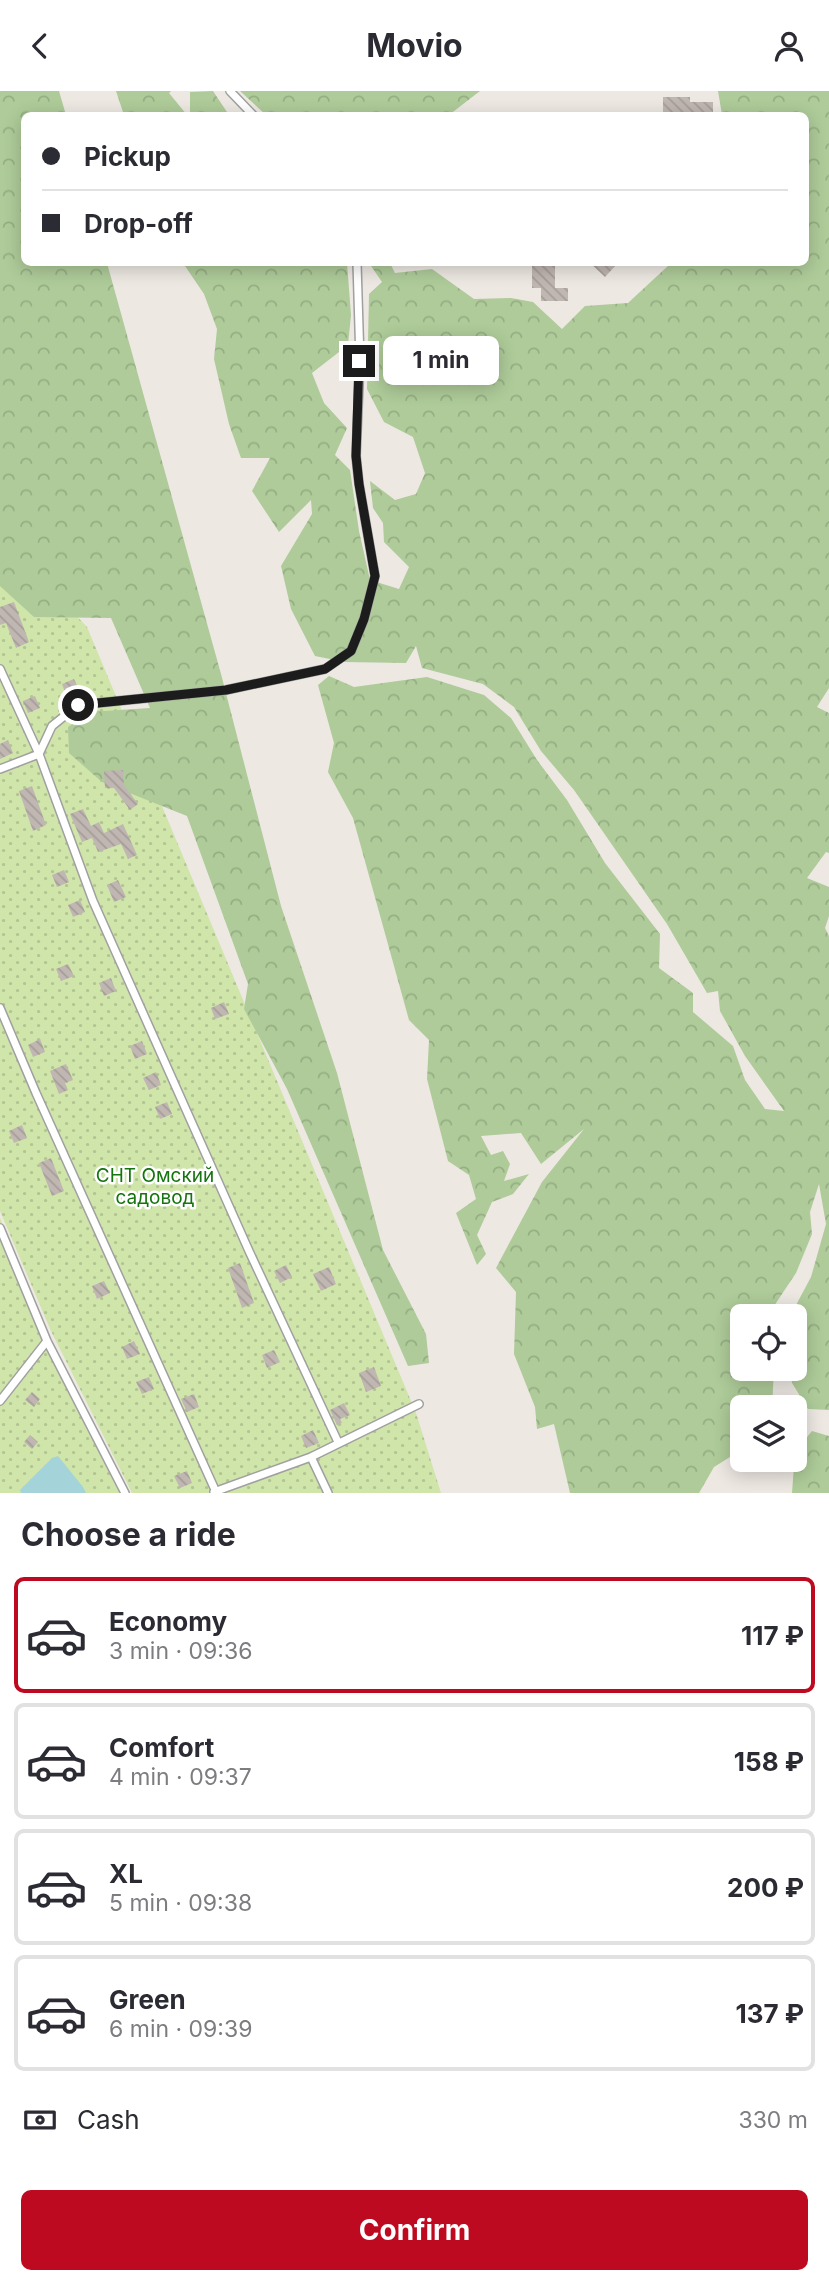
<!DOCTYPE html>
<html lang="en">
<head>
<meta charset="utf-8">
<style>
  :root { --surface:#fff; --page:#f2f2f3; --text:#2b2b33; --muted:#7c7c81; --line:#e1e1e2; --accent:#be0a21 }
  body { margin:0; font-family:Inter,sans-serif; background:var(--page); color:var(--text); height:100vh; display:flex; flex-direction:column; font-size:26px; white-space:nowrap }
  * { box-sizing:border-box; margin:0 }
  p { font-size:23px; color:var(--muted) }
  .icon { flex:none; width:38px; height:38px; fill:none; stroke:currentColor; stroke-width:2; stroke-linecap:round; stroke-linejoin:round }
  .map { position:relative; height:1402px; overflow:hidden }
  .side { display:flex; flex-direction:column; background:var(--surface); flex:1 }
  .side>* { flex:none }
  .top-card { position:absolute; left:21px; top:21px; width:788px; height:154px; border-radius:10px; box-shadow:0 4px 18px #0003; display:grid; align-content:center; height:154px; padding:0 21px; background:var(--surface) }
  .tools { position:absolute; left:730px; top:1213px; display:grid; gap:14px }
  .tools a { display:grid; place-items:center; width:77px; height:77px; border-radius:10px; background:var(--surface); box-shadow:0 4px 18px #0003; font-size:35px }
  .end { position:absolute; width:32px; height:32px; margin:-16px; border:9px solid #1c1c1c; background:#fff; box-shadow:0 0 0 4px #fff }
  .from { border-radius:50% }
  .bubble { position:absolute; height:49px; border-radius:10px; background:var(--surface); box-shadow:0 4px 18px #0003; font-size:23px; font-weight:700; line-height:49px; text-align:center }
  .top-card b { display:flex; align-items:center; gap:24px; height:66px; font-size:26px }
  .top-card b+b { border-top:2px solid var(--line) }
  .top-card i { width:18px; height:18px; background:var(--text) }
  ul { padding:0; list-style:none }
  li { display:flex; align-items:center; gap:21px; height:116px; margin:0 14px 10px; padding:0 7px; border:4px solid var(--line); border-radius:10px }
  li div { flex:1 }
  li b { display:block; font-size:26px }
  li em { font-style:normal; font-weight:700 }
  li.current { border-color:var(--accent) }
  li>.icon { width:63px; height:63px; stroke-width:1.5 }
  h2 { padding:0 21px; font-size:32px; line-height:84px }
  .pay { display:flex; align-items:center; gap:18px; height:77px; padding:0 21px; font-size:26px }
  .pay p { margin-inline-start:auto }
  .action { display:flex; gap:14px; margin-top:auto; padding:14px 21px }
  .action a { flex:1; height:80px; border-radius:10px; background:var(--accent); color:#fff; font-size:28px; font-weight:700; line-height:80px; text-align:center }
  header { display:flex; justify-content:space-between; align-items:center; height:91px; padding:0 21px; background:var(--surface); font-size:32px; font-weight:700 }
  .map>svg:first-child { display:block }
</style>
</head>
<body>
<header><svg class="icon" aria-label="back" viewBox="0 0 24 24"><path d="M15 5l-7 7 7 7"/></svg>Movio<svg class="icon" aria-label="person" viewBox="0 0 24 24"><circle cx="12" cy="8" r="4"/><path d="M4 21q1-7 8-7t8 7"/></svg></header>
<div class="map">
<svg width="829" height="1402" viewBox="0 0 829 1402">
  <defs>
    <pattern id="grass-dots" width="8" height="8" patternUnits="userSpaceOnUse" patternTransform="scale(1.75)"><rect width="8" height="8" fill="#cfe5aa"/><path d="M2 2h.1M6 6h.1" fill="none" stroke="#b1c492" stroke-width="1.8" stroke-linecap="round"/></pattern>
    <pattern id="forest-crowns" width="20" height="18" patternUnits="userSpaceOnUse" patternTransform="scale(1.75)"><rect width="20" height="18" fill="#aecb99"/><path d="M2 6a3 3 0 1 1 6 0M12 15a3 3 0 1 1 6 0" fill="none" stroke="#95ae83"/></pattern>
    <pattern id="building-back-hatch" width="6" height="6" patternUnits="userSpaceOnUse" patternTransform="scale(1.75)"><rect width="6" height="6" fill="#c1b7b2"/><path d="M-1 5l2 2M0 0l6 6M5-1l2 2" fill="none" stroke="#a59d98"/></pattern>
  </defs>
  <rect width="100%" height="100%" fill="#ede8e2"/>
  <path fill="url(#grass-dots)" d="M0,439L7,451L87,536L416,1322L441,1402H132L51,1240L0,1120Z
    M0,1127L51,1248L129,1402H0Z"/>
  <path fill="url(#forest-crowns)" d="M0,0H59L66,24H24V172H107L221,583L281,815L337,982L383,1159L426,1243L429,1272L408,1275L287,998L244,918L248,893L187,725L102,691L69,662L68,636L89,621L150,617L111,527L34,526L0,495Z
    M116,0H171L169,2L187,24H124Z
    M213,0L229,24H190V1Z
    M240,0H480L449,24H266Z
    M718,0H829V597L817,616L829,622V762L826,761L807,787L829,796V825L825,837L829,845V1319L808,1318L792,1292L790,1278H794L795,1216L811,1186L826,1133L819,1093L810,1121L812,1143L796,1182L776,1212L771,1225H742V1278H774L772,1316H742V1368L766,1369L754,1371L730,1366L714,1376L699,1402H570L554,1333L537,1338L535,1316L514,1263L516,1201L496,1177L542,1091L584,1038L541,1073L521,1042L481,1045L491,1064L503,1060L510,1073L504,1090L529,1083L513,1103L492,1111L477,1144L486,1163L477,1174L456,1122L476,1108L469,1084L448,1070L427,988L429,949L409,929L353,727L328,681L334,652L318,594L329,585L354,596L427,586L484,604L511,627L537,669L567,709L605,772L660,843L659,877L693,902V921L733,955L745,989L765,1018L784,1020L745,965L720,920L718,900L707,902L667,833L574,699L541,660L514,616L483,593L422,577L416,555L406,572L345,571L315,565L291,518L281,475L312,423L311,409L279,441L252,400L270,367H241L229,333L214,268L217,238L204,203L183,172H347L351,224L348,254L312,282L324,312L347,337L335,364L350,379L359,440L370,489L399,498L409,476L384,451L383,432L373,417L370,390L395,409L416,403L425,382L413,346L384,331L367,298L369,203L382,191L369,172H390L395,182L432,178L474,208L511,207L533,211L562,238L585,215L628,212L669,174V172H805V24H722Z
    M812,1340L829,1345V1402H792L795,1361Z"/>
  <path fill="#a4d4d9" d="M58,1365L83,1396L86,1402H21L20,1399L52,1367Z"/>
  <path fill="url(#building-back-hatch)" d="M663,6H690V11H713V24H663Z
    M532,172H555V197H568V210H541V197H532Z
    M590,172H618L605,186Z
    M14,511L29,551L16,557L6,532L0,534V516Z
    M74,588L80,601L67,606L62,593Z
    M35,605L40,617L28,622L23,610Z
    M8,649L13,662L0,668V653Z
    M123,679L124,694L138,713L130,719L114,697H105L104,680Z
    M32,695L46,734L33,740L19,700Z
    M83,718L91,735L99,731L104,742L123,733L137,764L128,768L121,753L98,761L92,747L82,751L70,723Z
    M64,779L69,791L57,796L52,784Z
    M118,789L126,806L114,811L107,794Z
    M80,809L85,821L73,826L68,814Z
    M68,873L74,885L61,890L56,878Z
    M111,887L116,900L104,905L99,892Z
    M224,911L229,923L215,928L211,917Z
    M40,948L45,961L33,966L28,954Z
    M142,950L147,963L135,968L130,955Z
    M66,973L73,989L65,992L68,999L59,1003L50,980Z
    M156,981L161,994L149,999L143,987Z
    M167,1011L172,1023L160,1028L155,1016Z
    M22,1034L27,1047L14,1052L9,1040Z
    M51,1067L64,1100L52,1105L39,1072Z
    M240,1172L254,1212L242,1217L228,1177Z
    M286,1174L292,1186L280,1192L274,1180Z
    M329,1176L336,1193L321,1200L313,1183Z
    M104,1190L110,1202L97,1208L92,1195Z
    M134,1250L140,1263L127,1268L122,1256Z
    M274,1259L280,1271L267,1277L262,1264Z
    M374,1276L381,1295L366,1301L359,1282Z
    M149,1286L154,1298L142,1303L136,1291Z
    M32,1301L40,1308L34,1316L25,1309Z
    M194,1303L199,1316L187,1321L181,1308Z
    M344,1312L350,1324L340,1328L342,1332L337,1334L330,1319Z
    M313,1339L319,1352L306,1357L301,1345Z
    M30,1344L38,1351L32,1358L24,1351Z
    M187,1380L192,1392L180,1397L174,1385Z"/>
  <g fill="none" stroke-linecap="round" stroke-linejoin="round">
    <g stroke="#a0a0a0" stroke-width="10">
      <path id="service" d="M230,0L253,24
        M0,578L39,663L0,678
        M0,917L36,1002L216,1401
        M0,1137L47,1250L125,1402
        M0,1310L47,1250
        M338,1351L249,1160L93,810L39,663L52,635L78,614L226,599L325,578L351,560L364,528L375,485L359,393L356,365L360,270L357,172
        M311,1366L328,1402
        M214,1401L311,1366L419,1313"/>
    </g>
    <use href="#service" stroke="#fff" stroke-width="7"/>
  </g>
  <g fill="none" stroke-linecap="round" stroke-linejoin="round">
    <path stroke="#1c1c1c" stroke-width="9" d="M78,614L226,599L325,578L351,560L364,528L375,485L359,393L356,365L359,270"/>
  </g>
  <g text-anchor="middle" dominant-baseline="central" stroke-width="5" stroke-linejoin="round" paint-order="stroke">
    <g font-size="19" fill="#157410" stroke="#fff">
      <text x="155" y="1084">СНТ Омский<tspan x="155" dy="22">садовод</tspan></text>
    </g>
  </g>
</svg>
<div class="tools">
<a><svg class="icon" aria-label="locate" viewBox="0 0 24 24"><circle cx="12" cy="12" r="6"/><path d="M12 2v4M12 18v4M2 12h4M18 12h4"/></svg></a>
<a><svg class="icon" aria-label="layers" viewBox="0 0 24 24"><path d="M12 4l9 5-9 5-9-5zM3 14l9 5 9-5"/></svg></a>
</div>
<i class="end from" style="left:78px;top:614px"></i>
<i class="end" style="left:359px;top:270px"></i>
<div class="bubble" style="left:383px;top:245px;width:116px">1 min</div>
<div class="top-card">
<b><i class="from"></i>Pickup</b>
<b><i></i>Drop-off</b>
</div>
</div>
<section class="side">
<h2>Choose a ride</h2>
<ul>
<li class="current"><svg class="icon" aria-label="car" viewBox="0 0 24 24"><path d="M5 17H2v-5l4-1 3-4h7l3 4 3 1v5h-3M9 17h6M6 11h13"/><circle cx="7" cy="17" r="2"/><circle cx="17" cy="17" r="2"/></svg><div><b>Economy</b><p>3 min · 09:36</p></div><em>117 ₽</em></li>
<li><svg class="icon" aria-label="car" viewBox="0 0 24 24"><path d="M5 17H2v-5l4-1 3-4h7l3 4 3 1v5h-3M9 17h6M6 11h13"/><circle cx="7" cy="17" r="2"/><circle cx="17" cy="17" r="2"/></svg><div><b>Comfort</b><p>4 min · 09:37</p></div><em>158 ₽</em></li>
<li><svg class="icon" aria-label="car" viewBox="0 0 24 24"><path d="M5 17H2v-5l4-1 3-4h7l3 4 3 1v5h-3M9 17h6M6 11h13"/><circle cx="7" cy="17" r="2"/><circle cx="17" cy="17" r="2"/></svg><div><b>XL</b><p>5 min · 09:38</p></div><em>200 ₽</em></li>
<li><svg class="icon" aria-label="car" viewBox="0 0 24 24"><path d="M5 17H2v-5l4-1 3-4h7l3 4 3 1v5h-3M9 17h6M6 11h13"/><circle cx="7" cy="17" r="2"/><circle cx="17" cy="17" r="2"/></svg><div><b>Green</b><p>6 min · 09:39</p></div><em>137 ₽</em></li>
</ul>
<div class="pay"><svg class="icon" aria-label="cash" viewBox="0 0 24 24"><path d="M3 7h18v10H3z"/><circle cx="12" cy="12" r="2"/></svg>Cash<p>330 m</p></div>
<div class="action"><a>Confirm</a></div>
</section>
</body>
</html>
